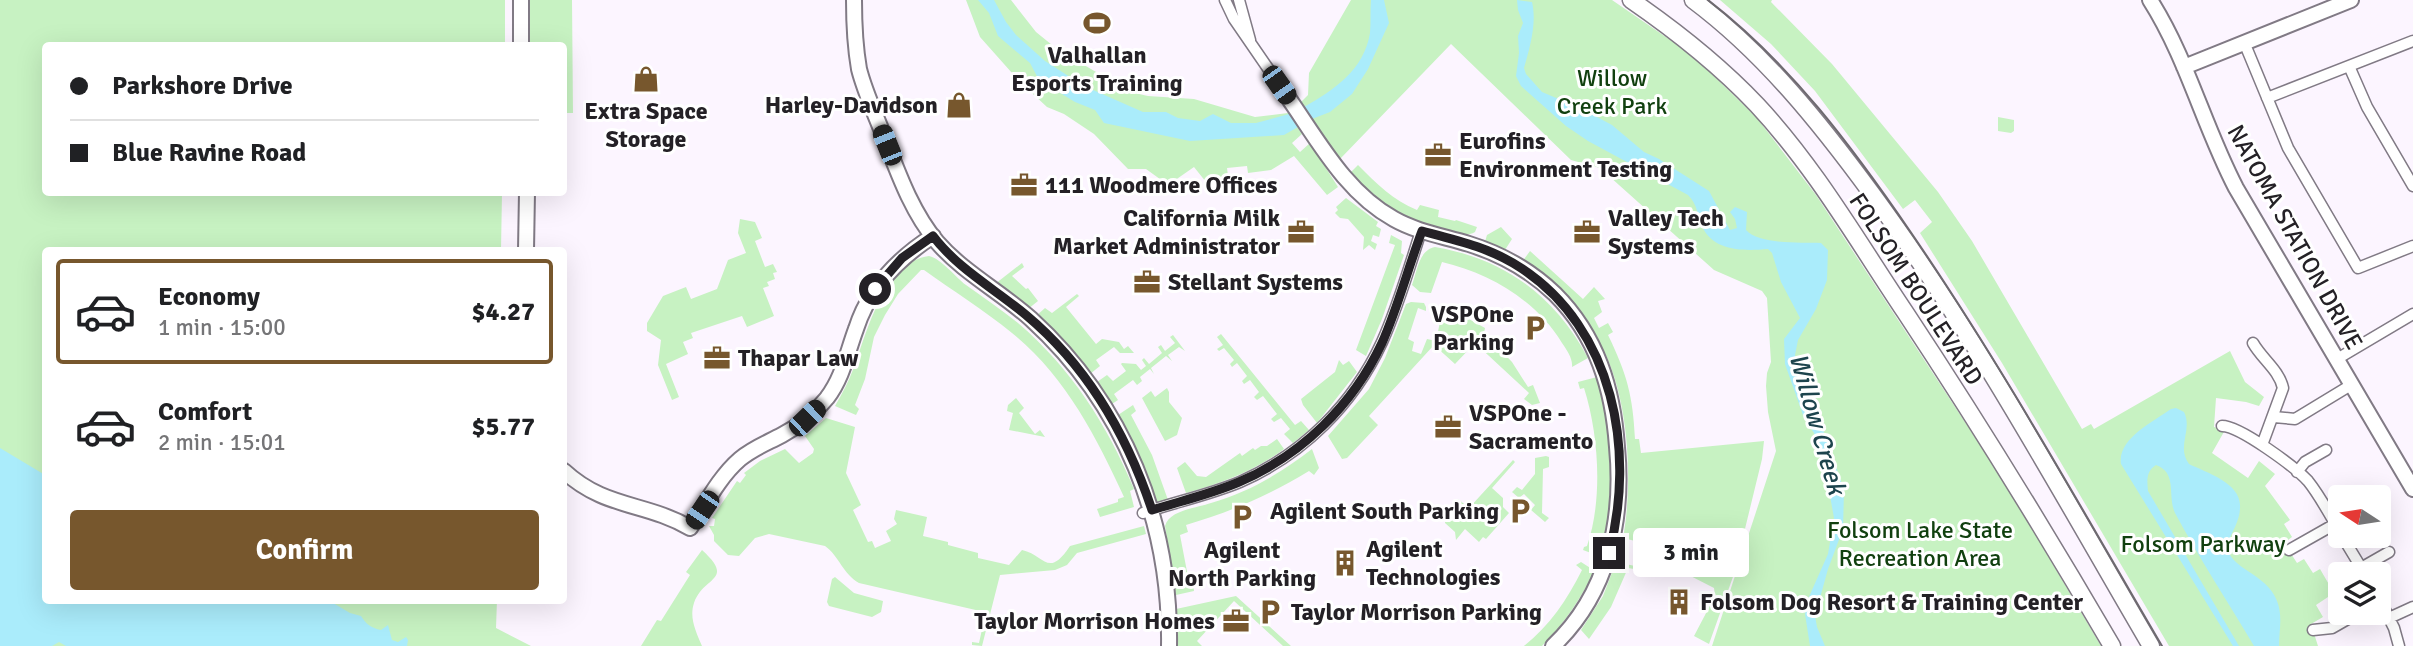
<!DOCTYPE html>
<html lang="en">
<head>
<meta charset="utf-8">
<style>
  :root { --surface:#fff; --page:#f6f6f6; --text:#202124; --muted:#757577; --line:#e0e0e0; --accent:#77572d }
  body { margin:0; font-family:Signika,sans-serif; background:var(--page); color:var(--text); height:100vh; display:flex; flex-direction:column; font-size:26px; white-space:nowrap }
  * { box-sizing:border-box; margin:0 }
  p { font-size:23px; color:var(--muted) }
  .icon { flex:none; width:38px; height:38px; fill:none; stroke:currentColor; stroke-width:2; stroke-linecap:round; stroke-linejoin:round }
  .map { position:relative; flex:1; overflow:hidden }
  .drawer { position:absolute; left:42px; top:247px; width:525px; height:357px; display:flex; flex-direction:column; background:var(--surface); border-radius:7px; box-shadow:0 7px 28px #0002 }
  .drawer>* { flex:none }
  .hud { position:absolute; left:42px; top:42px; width:525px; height:154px; border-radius:7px; box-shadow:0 7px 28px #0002; display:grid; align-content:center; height:154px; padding:0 28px; background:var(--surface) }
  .needle { width:46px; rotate:282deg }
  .buttons { position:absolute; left:2328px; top:485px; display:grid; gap:14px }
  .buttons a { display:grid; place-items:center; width:63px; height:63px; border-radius:7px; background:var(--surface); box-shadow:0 7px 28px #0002; font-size:35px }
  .end { position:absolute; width:32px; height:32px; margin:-16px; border:9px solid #242126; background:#fff; box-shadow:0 0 0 4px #fff }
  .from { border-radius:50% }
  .bubble { position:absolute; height:49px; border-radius:7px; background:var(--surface); box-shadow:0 7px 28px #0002; font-size:23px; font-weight:700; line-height:49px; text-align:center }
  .car { position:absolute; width:21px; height:42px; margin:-21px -10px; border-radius:9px; box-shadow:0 0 5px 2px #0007; background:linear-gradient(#222 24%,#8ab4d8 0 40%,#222 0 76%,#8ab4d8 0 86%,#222 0) }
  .hud b { display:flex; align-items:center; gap:24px; height:66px; font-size:26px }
  .hud b+b { border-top:2px solid var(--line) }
  .hud i { width:18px; height:18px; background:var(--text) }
  ul { padding:12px 0 0; list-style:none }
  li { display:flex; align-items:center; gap:21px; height:105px; margin:0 14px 10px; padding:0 14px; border:4px solid transparent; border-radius:7px }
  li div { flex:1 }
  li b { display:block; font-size:26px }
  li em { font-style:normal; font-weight:700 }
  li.current { border-color:var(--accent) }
  li>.icon { width:63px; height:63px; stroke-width:1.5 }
  .button { display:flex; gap:14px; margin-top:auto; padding:14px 28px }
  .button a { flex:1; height:80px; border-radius:7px; background:var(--accent); color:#fff; font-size:28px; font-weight:700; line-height:80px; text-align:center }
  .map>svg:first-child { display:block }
</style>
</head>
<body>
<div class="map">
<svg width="2413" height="646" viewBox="0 0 2413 646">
  <rect width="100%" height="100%" fill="#fcf5ff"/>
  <path fill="#c7f2c2" d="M0,0H505V45L46,46V192L502,193L501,250H46V600H497L496,628L531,646H0Z
    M529,0H572L573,113H564V46L530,45Z
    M966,0H1011L1036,32L1057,49L1130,92L1148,96L1194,99L1255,117L1288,113L1302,134L1292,143L1300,152L1310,143L1338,187L1327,195L1294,156L1271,170L1248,173L1247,166L1227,168L1228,176L1206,182L1194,167L1171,183L1164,182L1146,169H1128L1094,134L1064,114L1047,107L1020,82L980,37Z
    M1351,0H1612L1679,46L1709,71L1757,118L1816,195L2005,483L2101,646H1712L1776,451L1768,412L1766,386L1767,373L1771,362L1767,298L1762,291L1714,270L1600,168L1571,160L1451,44L1340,159L1299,104L1308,95L1309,73Z
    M1720,0H1772L1771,2L1832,64L1938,192L1972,241L2082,429L2091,424L2094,429L2230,351L2245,382L2264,397L2259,406L2246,402L2216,398L2214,427L2225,430L2212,453L2248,478L2259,461L2275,474L2265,486L2290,520L2284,524L2292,537L2284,543L2297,563L2304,559L2313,573L2320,569L2334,593L2316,605L2323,617L2311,624L2318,646H2169L2002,363L1920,233L1932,222L1915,200L1903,209L1815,91L1771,44Z
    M1998,117L2014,120V131L2011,133L1998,131Z
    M1358,165C1377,184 1393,200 1417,210L1420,205L1439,210L1438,217L1455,221L1456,220L1477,227L1475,232C1456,244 1390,212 1372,198C1364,191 1357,182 1349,174Z
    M1346,198L1378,222L1376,226L1381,229L1379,237L1373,235L1371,241L1377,244L1375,250L1369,245L1363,250L1364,237L1348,219L1340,218L1335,213L1338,210L1336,207Z
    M740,219L755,222L762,238L755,241L765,267L773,264L777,272L773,273L775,279L767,282L769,286L763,288L774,316L747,327L742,316L691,333L693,338L683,342L688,354L666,364L679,397L672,400L658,365L661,340L647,331V323L663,296L686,287L691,299L717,289L728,260L746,253L738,233Z
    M1501,227L1512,239L1503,253L1484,245L1487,235Z
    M1391,235L1402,241L1401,253L1404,255L1382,319L1366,356L1356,350L1395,245L1389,243Z
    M1435,247C1505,259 1555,296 1588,358L1572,367C1573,359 1567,350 1562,343C1536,300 1489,273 1442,262L1431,293L1420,292L1412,285C1417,271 1419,250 1435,247Z
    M1530,251L1583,299L1594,287L1605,299L1598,301L1602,312L1594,318L1599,328L1608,323L1613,332L1608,335C1627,374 1633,396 1635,439H1639L1641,453L1764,441L1762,459L1734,574L1709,644L1694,636L1715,596L1714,588L1673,567L1667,568V556L1663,555L1662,557L1637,551L1639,542L1623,538C1634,479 1629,379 1591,330C1573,307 1543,283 1522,262Z
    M929,256C942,259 955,277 966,285C984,298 1002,310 1018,323C1071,368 1108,426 1134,489L1130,491L1134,507L1100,517L1097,509L1118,502V499L1124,497C1096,436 1065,376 1012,333C984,310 953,291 924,270H921L898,294L885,315L874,337L865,379L855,405L859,409L856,415L835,406C842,394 849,381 854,367C867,332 884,262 929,256Z
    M1022,263L1024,267L1012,276L1026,289L1028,288L1038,301L1028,309L995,284Z
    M1077,294L1079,296L1066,307L1096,344L1102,339L1119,342L1124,349L1128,346L1134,353H1120L1114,347L1096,360L1100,366L1090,374L1065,343L1036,316L1045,308L1052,313Z
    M1411,302L1424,303L1426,307V311L1418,308L1408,339L1414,342L1412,351L1421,354L1427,339L1436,341L1440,322L1433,320L1437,308L1444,310V318L1465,324L1467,318L1485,328L1484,333L1512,362L1528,387L1533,385L1540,403L1532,405L1524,399L1529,393L1475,343L1455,364L1434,345L1369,416L1378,425L1347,458L1342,459L1328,436L1369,389L1385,358L1406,304Z
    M1221,334L1295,425L1301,421L1309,430L1293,443L1284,434L1290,429L1281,418L1274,422L1271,419L1277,414L1263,396L1257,400L1254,397L1259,392L1250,380L1244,384L1242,381L1247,376L1237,363L1232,367L1230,364L1234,360L1224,348L1219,351L1217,349L1223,345L1217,337Z
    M1173,335L1185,351L1179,347L1168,355L1172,361L1166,356L1151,368L1154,374L1150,369L1140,377L1142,381L1137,385L1133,380L1114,394L1118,400L1112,404L1097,382L1107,375L1113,381L1126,371L1121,364L1122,363L1136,364L1141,370L1146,366L1142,360L1144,358L1149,364L1162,353L1158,347L1161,345L1165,351L1175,343L1170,337Z
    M1339,360L1343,365L1349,361L1357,372L1317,423L1303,405L1301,399L1335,372Z
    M1597,377C1612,435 1617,498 1599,556L1583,550L1584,547L1587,546C1603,500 1599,435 1584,388L1580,389L1578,382Z
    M1167,388L1169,392V402L1182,418L1177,435L1165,441L1142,398L1151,391L1155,397Z
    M1016,398L1024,408L1019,413L1035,434L1040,430L1045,437L1009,430L1013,413L1007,411L1008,405Z
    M1133,405L1136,411L1131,415L1152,455L1168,500L1157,503L1140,458L1118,415Z
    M826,418L855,427L846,473L861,505L853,510L868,542L872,541L875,548L891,541L886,531L897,524L894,519L896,510L927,517L923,536L948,542V545L978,553V558L1009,565L1022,550C1045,555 1048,579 1070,546L1144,526L1146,534L1077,553L1067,565L1055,570L1000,575L982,646L972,645V642L979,643L985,616L979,614L980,611L859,583C843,574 839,556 825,546L769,534L755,538L739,556L728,555L714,541V535L709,526H714L715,519L712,518L737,481L740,483L746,475L744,473L760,461L785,449L799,463L813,453L814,449L805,436Z
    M1277,439L1284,449C1254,471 1222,483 1186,493L1177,468L1185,462L1197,476L1206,477L1240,453L1242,456L1253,448L1255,450L1261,446H1267Z
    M1312,449L1319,468L1314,475L1309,471C1270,495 1230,512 1186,525L1188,532L1180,535L1189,582H1193L1194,591L1176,595L1165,526C1169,510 1197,508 1211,503C1249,492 1281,473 1312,449Z
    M1546,456L1549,457V467L1543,469L1542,513L1549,518L1545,522L1531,510L1535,505L1524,494L1519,498L1512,492L1517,487L1522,490L1535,474V458Z
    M1513,460L1515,462L1492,488L1503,498V507L1509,513L1486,539L1483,537L1479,542L1465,529L1456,540L1455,532L1445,523V518L1452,512L1451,506L1458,499L1469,508Z
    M702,550C736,581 703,576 694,603C689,618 696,632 702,646H641L657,620L661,621L690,575L686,572Z
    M1581,562L1595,571C1580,599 1565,623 1542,646H1524C1550,625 1567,600 1582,570L1576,565Z
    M1616,562L1635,566L1634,569L1628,568L1611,607L1589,639L1581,630L1603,596Z
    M835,577L854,593L883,601L881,612L872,617L829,606L827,602L832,579Z
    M1236,596L1291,646H1283L1234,601L1197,641L1202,646H1176V609Z"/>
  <path fill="#aaecfb" d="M978,0H994L1006,22L1016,35L1045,61L1084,86L1143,112H1166L1178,118L1200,121L1213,114L1231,123H1256L1289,114L1298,127L1284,135L1190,141L1104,123L1095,110L1075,102L1039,80L1030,63L998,36L989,13Z
    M1371,0H1384L1389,23L1368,69L1352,94L1330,112L1312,119L1304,107C1334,90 1364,70 1370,33C1371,22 1370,11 1371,0Z
    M1517,0L1532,2C1537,23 1530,47 1524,68L1526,74L1542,92L1580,108L1612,125L1644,152L1659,159L1709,191L1730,230L1737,228L1735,219L1730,212L1735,207L1747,212L1746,230C1759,245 1801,242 1821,243L1828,250L1827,280L1816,309L1798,340L1795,355L1801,376L1821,424L1844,490L1843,529L1828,569L1815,616L1817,627L1825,646H1810L1805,614L1808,599L1828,554L1834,518L1823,457L1814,433L1804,418L1785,364L1784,339L1800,318L1781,282L1772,253L1768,249C1745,251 1713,252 1702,226C1697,215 1698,205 1688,195L1588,141L1566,126L1521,86L1516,76L1519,53L1518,36L1523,23L1518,10Z
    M2176,408L2184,412C2193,430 2176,446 2189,464C2207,473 2242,483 2240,508C2240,521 2231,533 2227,545C2228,569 2267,573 2277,601C2283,616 2279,631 2279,646H2254C2228,602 2199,558 2175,513C2167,496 2178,473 2156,465C2146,471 2147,481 2148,491L2239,646H2233L2121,464C2117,439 2153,422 2171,409Z
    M0,448L45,475L46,600H328L350,613L361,616C366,624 371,628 381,630L388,625L392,640L398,642L406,637L408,640L407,646H66L59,642L52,646H0Z"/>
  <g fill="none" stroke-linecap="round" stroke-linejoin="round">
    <g stroke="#817a85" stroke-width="13">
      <path id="street" d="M1225,0L1234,19L1287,96
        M1239,0L1250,40
        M2244,42L2288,148L2358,268L2413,246
        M2349,66L2367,107L2413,186
        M2267,98L2413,41
        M2253,343C2262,359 2279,370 2283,388L2262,445
        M2337,359L2413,314
        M2274,417L2295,419L2351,385
        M2222,426C2240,426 2295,467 2308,481C2320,496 2330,515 2340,532
        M2297,472L2305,462L2326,450
        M1143,513C1175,502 1209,495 1240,482C1303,454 1353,405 1382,342C1398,307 1409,268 1421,231
        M2342,536L2365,574
        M2289,550L2335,524
        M2361,568L2389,552
        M2378,596L2394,628L2399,646
        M2389,618L2413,607
        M2313,630L2332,628L2360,612"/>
    </g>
    <g stroke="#817a85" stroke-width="18">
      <path id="secondary" d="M854,0C854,23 855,46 859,69C864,89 873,109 881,129C896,167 910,210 937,242C964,273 1001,292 1031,319C1124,404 1171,521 1169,646
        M2150,0C2187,58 2204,127 2236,188L2413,489
        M521,46V0
        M2184,67L2351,0
        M1287,96C1318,140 1345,192 1394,219C1417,232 1443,236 1469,244C1501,254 1531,271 1555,294C1597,336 1613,389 1617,447C1624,520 1608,594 1553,646
        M526,250L527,192
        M564,471C605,509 646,502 690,528C705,505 719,477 740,459C753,448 767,443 782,435C799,426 815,413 827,398C843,377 847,353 856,329C869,288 897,259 933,236"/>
    </g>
    <g stroke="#817a85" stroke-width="19">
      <path id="primary" d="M1631,0C1676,31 1719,65 1757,105C1815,167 1858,242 1905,312C1977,421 2046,533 2112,646
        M1693,0C1764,53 1820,123 1872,194C1977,337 2062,494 2151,646"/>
    </g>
    <use href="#street" stroke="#fff" stroke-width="10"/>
    <use href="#secondary" stroke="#fff" stroke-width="14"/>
    <use href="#primary" stroke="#fff" stroke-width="16"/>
    <path stroke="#6e6a70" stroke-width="2" d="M1708,0C1791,64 1853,148 1912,234C2003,367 2081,508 2162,646"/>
  </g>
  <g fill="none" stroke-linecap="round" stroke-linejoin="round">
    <path stroke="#242126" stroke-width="9" d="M875,289L902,258L933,236C958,269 995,289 1026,315C1087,366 1127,435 1152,510C1181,501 1211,494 1239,482C1302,455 1353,405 1382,343C1398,307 1408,268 1422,231C1456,240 1491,248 1521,268C1614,329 1636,451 1609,553"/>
  </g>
  <defs>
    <g id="stadium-bare" transform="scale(2.1)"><path d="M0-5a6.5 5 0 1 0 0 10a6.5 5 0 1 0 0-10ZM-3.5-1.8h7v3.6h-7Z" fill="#77572d" stroke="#fff" stroke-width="2.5" paint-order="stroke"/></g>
    <g id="shop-bare" transform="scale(2.1)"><path d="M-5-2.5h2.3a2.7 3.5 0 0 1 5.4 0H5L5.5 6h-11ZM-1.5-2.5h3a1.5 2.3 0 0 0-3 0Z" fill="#77572d" stroke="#fff" stroke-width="2.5" paint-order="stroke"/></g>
    <g id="office-bare" transform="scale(2.1)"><path d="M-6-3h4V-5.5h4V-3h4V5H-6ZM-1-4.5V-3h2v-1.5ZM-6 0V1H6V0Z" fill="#77572d" stroke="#fff" stroke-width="2.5" paint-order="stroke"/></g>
    <g id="parking-bare" transform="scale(2.1)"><path d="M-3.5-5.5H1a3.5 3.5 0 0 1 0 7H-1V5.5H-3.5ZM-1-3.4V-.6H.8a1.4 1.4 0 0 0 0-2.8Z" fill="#77572d" stroke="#fff" stroke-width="2.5" paint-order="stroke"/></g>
    <g id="building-bare" transform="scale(2.1)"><path d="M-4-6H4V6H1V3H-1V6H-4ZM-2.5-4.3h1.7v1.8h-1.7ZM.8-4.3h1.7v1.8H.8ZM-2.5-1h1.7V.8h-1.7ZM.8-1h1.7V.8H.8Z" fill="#77572d" stroke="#fff" stroke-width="2.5" paint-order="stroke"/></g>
  </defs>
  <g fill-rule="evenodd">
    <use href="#stadium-bare" x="1097" y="23"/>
    <use href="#shop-bare" x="646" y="79"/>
    <use href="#shop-bare" x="959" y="105"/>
    <use href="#office-bare" x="1438" y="155"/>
    <use href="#office-bare" x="1024" y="185"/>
    <use href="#office-bare" x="1301" y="232"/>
    <use href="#office-bare" x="1587" y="232"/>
    <use href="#office-bare" x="1147" y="282"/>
    <use href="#parking-bare" x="1535" y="328"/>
    <use href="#office-bare" x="717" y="358"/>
    <use href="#office-bare" x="1448" y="427"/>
    <use href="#parking-bare" x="1520" y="511"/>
    <use href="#parking-bare" x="1242" y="517"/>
    <use href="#building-bare" x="1345" y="563"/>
    <use href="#building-bare" x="1679" y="602"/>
    <use href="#parking-bare" x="1270" y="612"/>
    <use href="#office-bare" x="1236" y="621"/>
  </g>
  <g text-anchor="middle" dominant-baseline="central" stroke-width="6" stroke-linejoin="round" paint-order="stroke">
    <g font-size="24" font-weight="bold" fill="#242126" stroke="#fff" text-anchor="start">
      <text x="1097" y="55" text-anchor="middle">Valhallan<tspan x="1097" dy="28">Esports Training</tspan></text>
      <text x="938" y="105" text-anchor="end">Harley-Davidson</text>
      <text x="646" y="111" text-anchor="middle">Extra Space<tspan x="646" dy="28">Storage</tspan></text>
      <text x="1459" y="141">Eurofins<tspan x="1459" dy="28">Environment Testing</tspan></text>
      <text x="1045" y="185">111 Woodmere Offices</text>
      <text x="1280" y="218" text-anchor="end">California Milk<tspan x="1280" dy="28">Market Administrator</tspan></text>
      <text x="1608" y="218">Valley Tech<tspan x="1608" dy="28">Systems</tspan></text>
      <text x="1168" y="282">Stellant Systems</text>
      <text x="1514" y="314" text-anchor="end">VSPOne<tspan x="1514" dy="28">Parking</tspan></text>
      <text x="738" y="358">Thapar Law</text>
      <text x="1469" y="413">VSPOne -<tspan x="1469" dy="28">Sacramento</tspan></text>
      <text x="1499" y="511" text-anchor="end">Agilent South Parking</text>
      <text x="1366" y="549">Agilent<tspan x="1366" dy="28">Technologies</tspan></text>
      <text x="1242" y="550" text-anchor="middle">Agilent<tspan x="1242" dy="28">North Parking</tspan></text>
      <text x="1700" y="602">Folsom Dog Resort &amp; Training Center</text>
      <text x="1291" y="612">Taylor Morrison Parking</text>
      <text x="1215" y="621" text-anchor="end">Taylor Morrison Homes</text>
    </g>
    <g font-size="24" fill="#11400f" stroke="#fff">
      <text x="1612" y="78">Willow<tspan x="1612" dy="28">Creek Park</tspan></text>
      <text x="1920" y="530">Folsom Lake State<tspan x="1920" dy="28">Recreation Area</tspan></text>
      <text x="2203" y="544">Folsom Parkway</text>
    </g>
    <g font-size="24" fill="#242126" stroke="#fff">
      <text transform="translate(2295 237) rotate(61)">NATOMA STATION DRIVE</text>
      <text transform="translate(1916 289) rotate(57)">FOLSOM BOULEVARD</text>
    </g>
    <g font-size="26" font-style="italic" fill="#1d444d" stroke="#fff">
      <text transform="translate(1817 424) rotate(74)">Willow Creek</text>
    </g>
  </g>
</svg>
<div class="buttons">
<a><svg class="needle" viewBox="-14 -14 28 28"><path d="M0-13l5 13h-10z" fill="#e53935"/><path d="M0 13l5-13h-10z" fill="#757577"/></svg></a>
<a><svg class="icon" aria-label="layers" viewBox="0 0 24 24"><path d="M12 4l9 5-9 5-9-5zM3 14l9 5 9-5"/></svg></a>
</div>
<i class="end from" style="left:875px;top:289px"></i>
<i class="end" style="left:1609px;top:553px"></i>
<div class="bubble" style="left:1633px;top:528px;width:116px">3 min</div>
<i class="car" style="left:1279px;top:85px;rotate:145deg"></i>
<i class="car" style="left:887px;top:145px;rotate:338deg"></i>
<i class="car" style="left:807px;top:418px;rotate:46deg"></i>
<i class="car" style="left:702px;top:510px;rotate:214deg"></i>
<div class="hud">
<b><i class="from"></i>Parkshore Drive</b>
<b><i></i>Blue Ravine Road</b>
</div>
<section class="drawer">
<ul>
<li class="current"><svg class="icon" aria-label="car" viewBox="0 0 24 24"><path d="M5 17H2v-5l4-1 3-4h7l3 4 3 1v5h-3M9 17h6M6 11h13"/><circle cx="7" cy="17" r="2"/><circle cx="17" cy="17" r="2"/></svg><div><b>Economy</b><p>1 min · 15:00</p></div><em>$4.27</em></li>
<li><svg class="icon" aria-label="car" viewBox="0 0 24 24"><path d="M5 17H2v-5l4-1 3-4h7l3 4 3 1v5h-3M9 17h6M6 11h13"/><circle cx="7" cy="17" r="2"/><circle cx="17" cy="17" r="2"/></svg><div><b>Comfort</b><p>2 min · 15:01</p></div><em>$5.77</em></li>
</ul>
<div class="button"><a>Confirm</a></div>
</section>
</div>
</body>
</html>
